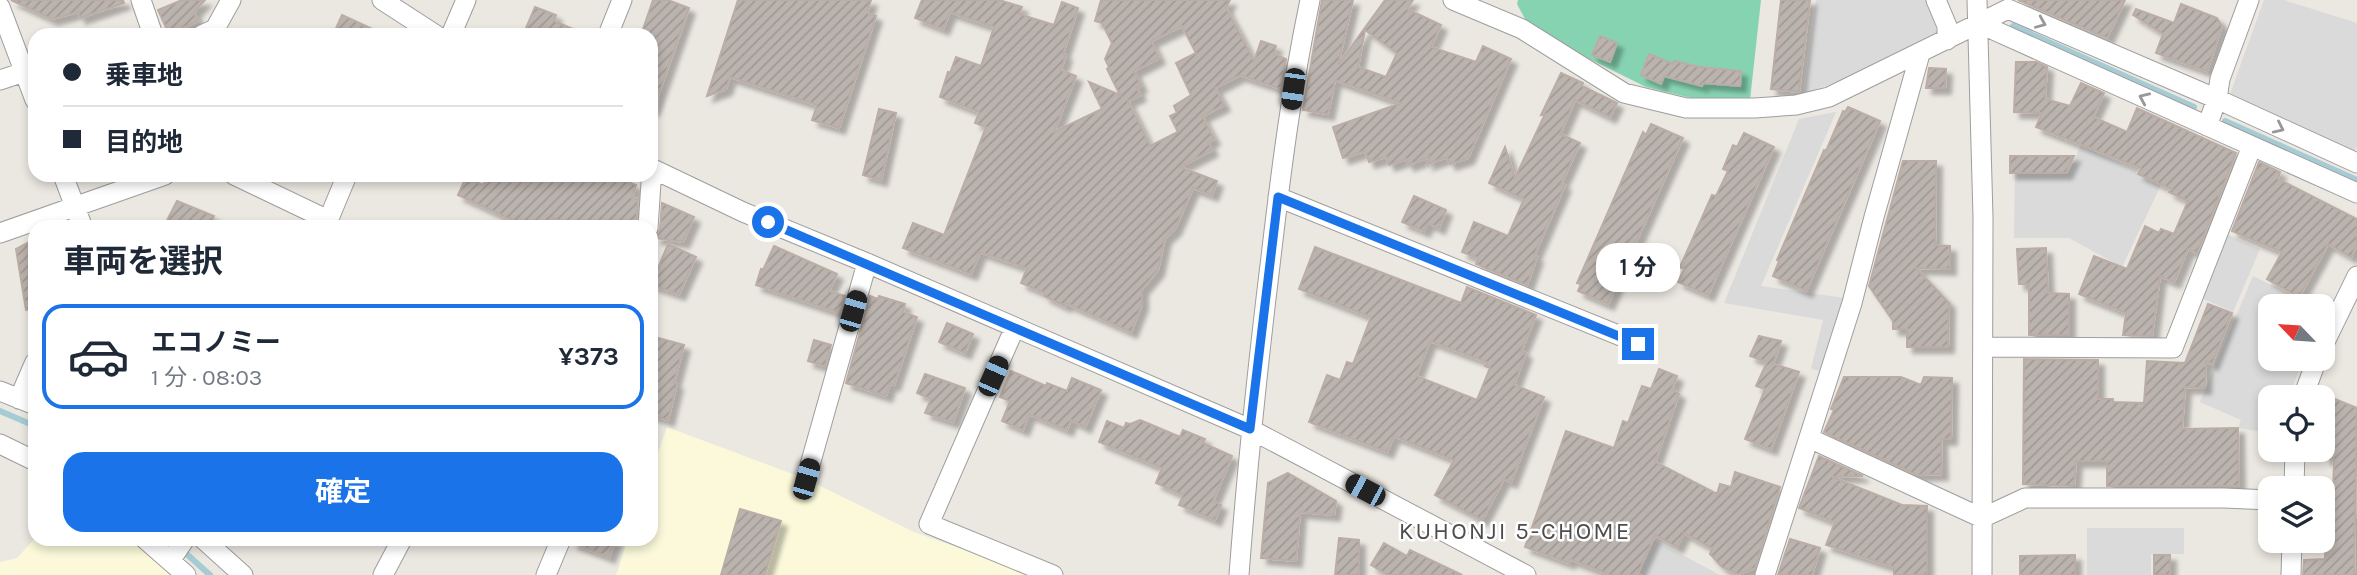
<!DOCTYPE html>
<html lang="ja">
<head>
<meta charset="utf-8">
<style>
  :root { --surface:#fff; --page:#f2f2f3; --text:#1f2937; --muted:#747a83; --line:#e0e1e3; --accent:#1a73e8 }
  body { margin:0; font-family:Karla,"Noto Sans JP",sans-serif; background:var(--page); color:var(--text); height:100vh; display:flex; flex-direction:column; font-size:26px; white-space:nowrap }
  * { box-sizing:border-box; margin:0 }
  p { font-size:23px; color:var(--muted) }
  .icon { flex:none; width:38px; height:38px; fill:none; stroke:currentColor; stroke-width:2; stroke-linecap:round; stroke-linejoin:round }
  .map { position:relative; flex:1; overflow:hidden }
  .side { position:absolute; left:28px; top:220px; width:630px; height:326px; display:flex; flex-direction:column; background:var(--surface); border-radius:21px; box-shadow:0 4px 10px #0003 }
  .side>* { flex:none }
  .hud { position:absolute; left:28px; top:28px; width:630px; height:154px; border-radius:21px; box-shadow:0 4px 10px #0003; display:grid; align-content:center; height:154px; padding:0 35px; background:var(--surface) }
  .needle { width:46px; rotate:295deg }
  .buttons { position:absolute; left:2258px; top:294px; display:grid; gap:14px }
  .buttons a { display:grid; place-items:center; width:77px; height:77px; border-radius:14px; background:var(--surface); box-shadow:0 4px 10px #0003; font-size:35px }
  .end { position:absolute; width:32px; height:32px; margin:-16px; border:9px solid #1a73e8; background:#fff; box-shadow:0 0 0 4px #fff }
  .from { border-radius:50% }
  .bubble { position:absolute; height:49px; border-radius:21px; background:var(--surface); box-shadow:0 4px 10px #0003; font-size:23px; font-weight:700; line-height:49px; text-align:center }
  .car { position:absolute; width:21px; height:42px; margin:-21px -10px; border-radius:9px; box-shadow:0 0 5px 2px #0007; background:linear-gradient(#222 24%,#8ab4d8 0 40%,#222 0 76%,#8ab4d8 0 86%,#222 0) }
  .hud b { display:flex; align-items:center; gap:24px; height:66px; font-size:26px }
  .hud b+b { border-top:2px solid var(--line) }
  .hud i { width:18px; height:18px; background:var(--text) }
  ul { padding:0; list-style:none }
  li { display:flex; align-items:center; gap:21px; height:105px; margin:0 14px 10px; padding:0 21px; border:4px solid transparent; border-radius:21px }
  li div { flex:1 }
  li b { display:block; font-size:26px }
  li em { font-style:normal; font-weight:700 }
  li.selected { border-color:var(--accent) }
  li>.icon { width:63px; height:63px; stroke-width:1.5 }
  h2 { padding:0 35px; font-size:32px; line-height:84px }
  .action { display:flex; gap:14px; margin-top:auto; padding:14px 35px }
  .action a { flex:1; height:80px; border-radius:21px; background:var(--accent); color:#fff; font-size:28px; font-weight:700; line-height:80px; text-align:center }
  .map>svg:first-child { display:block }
</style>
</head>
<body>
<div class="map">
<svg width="2357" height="575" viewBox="0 0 2357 575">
  <defs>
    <pattern id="building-hatch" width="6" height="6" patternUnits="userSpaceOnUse" patternTransform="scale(1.75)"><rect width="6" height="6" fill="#bbb3ae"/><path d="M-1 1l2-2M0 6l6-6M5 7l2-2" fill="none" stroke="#a09995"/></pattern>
    <filter id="shadow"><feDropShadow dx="6" dy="6" stdDeviation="2" flood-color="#0004"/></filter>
  </defs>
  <rect width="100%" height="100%" fill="#ebe7e1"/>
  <path fill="#fbf9da" d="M667,427L806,479L914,532L1036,575H616L628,539H651V473Z
    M35,538L145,539L185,575H0V562L17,558Z"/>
  <path fill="#86d3b1" d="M1518,0H1761L1750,100L1691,98L1646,87L1531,30L1517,4Z"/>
  <path fill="#dadada" d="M1816,0H1927L1945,31L1874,67L1804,94Z
    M2264,0H2284L2357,23V146L2354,152L2229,97Z
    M1836,112L1761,286L1845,298L1824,372L1811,369L1823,320L1724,303L1799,119Z
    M2081,145L2137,171L2136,174L2161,185L2122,267L2069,238H2014L2015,174H2068Z
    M2224,233L2260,249L2233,312L2197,296Z
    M2253,276L2314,306H2270V359H2304L2288,397H2270V433L2238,428L2241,420L2200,402Z
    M2087,528H2184V554H2151V575H2087Z
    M1654,540L1720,575H1644L1639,572Z"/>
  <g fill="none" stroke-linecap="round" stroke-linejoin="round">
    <path stroke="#a5ccd5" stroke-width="6" d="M2013,26L2194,107
      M2225,121L2357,180
      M0,411L35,426
      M170,539L210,575"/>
  </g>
  <path fill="url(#building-hatch)" stroke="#bbada5" stroke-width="2" fill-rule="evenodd" filter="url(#shadow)" d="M11,0H123L124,3L80,18L78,12L52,19Z
    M182,0H205L194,12L198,21L169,34L158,10Z
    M653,0H668L689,8L653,110H651V35H641Z
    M738,0H871L867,13L876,16L839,128L812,120L817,105L730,77L726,89L707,96Z
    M922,0H999L1022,7L1019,14L1054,25L1062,2L1078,8L1063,54L1066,55L1061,70L1076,76L1054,132L1102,109L1089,82L1120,95L1107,69L1109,67L1105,59L1112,43L1102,23L1095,21L1101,0H1230L1226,8L1254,61L1261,41L1276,46L1274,54L1286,59L1281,89L1240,75L1215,88L1224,105L1202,116L1214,139L1208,142L1212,150L1180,167L1217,181L1212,195L1193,188L1175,229L1165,238L1158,270L1142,289V304L1131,332L1066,303L1065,306L1044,296L1045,293L1021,283L1027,268L980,252L971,274L903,248L913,223L944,235L986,127L975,123L979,112L940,97L948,72L950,73L956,57L981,66L994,27L950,12L943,29L915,18ZM1182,26L1196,53L1176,63L1191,95L1174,106L1177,113L1170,116L1178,132L1150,146L1128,101L1140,95L1137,88L1141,86L1134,71L1159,58L1151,41Z
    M1322,0H1353L1338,65L1385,0H1413L1407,9L1441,25L1431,47L1476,62L1483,46L1511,59L1468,158L1450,164L1447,157L1427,164L1430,157L1408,165L1406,159L1389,165L1386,157L1369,162L1365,151L1343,158L1333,127L1401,103L1335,80L1328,114L1303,110ZM1365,30L1397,53L1386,77L1358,67Z
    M1781,0H1810L1799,92L1771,89Z
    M2018,0H2125L2107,38Z
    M2181,4L2217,18L2222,26L2207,71L2156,53L2163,34L2133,15L2136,9L2174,23Z
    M535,7L556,15L554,21L587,35H523Z
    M342,15L385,35H333Z
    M1600,36L1617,43L1610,62L1592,55Z
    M1649,54L1673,64L1674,61L1700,67L1741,71L1740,86L1703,83L1702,86L1664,76L1661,84L1641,75Z
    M2016,62H2036L2047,67L2045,99L2070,106L2081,83L2104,93L2093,117L2127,132L2137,108L2236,153L2197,253L2188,249L2174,282L2160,276L2152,336L2123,335L2126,313L2079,294L2094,256L2127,269L2145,226L2159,233L2161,229L2174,234L2188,201L2169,192L2172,189L2138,174L2141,168L2036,127L2042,113L2014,112Z
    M1929,68L1946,69L1945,88H1926Z
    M1561,73L1583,83L1582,86L1617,103L1610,117L1575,100L1560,134L1580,143L1561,184L1565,185L1534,256L1537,257L1527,285L1476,264L1478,258L1462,252L1474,222L1508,236L1524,199L1489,183L1505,147L1515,178L1545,114L1541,115Z
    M1848,107L1880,121L1806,291L1773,276L1779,261L1777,260L1824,150L1826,151L1843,111L1845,112Z
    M879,109L896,113L881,180L863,175Z
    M1651,124L1683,138L1608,304L1578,291L1581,284L1577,283L1643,132L1646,135Z
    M1744,133L1774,147L1708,295L1678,282L1684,269L1680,267L1712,195L1716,196L1728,171L1723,169L1733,145L1737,147Z
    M2010,156H2074L2066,173H2010Z
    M1903,161H1936L1935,245L1950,246V269L1916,268L1949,303L1948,347H1907V329H1893V321L1869,286Z
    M2259,162L2280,172L2278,179L2357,219V244L2351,257L2328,244L2299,297L2267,279L2282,252L2232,231Z
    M488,175H508L529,184L532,175H609L636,185L632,198L638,199L636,228H628L609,221L607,228H576L553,218L549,228H530L458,195L466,177L483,185Z
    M1414,196L1446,210L1439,228L1428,223L1424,231L1402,222Z
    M177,201L214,216L210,228H163Z
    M662,203L694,217L683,242L655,238L660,229Z
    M35,239V309L26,310L16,249Z
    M668,244L696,257L679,294L651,285Z
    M774,246L837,274L829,291L845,296L840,313L756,285L761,269L763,270Z
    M1315,247L1461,303L1467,287L1536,315L1521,351L1526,353L1514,385L1544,397L1511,482L1504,479L1482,520L1435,495L1454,460L1394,436L1387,452L1309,422L1327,375L1340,380L1347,362L1353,364L1371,317L1299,289ZM1430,341L1487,362L1485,366L1490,368L1477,400L1416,376Z
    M2046,248L2048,293L2069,294V335H2029V284H2019L2017,249Z
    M870,296L878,299L879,296L905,304L903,312L917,317L894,385L890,384L886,396L846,383Z
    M2208,304L2232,313L2212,364L2206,361L2205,388L2185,387L2182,429L2238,428L2239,486H2107V461H2076L2074,486L2023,484L2024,359L2098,360V399H2113V402L2144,403L2147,361L2185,363Z
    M947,323L973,334L965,353L939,342Z
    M651,336L684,345L674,383L677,384L668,420L651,415Z
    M1759,336L1781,341L1773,364L1799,372L1771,449L1745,439L1765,389L1756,386L1767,362L1750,356Z
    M814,340L831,345L825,366L808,361Z
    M1659,369L1677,376L1672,389L1679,394L1655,462L1717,494L1720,484L1731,487L1735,472L1780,487L1755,568L1738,574L1722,567L1710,554L1712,548L1684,533L1677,547L1655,535L1637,575H1611L1570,559L1569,563L1525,547L1566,431L1614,448L1623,421L1628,423L1642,386L1651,389Z
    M1011,371L1046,386L1047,383L1067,391L1072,378L1101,390L1085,427L1071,420L1067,430L1029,414L1023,430L1002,421L1010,401L1000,397Z
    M925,374L965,388L953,422L925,413L931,399L917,393Z
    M1844,377H1901L1921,385L1924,377L1952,378L1951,439H1941L1942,474L1917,475L1824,432L1834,410L1831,409Z
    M2327,396L2357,408L2354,575H2303L2304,560L2325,559L2326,529L2332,530L2334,459H2325V433L2322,432V407Z
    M1140,420L1180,437L1183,430L1205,439L1203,443L1232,456L1213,501L1221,505L1215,520L1179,505L1183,495L1156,483L1162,468L1099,442L1107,421L1124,428L1126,423L1130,424Z
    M1819,456L1863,476L1832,477L1902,505L1927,506V575H1894V567L1826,545L1835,522L1799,508Z
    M1288,473L1336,501L1334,515L1300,512L1296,561L1261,558L1268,483Z
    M740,509L781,521L765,575H721Z
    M1339,538L1359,540V575H1335Z
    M573,539H616L609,557L572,543Z
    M1790,539L1820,548L1812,575H1778Z
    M1384,543L1407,556L1410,550L1462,575H1388L1371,565Z
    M2075,555V575H2020V556Z
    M2154,555H2170V575H2154Z"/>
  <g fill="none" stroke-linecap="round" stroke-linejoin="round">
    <g stroke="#9e9e9e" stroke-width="21">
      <path id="minor" d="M141,0L153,35
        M382,0L436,35
        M1453,0L1522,29L1624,93L1686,108H1755L1796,105L1829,97L2008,9L2217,99L2357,163
        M1936,0L1947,26V40
        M1977,0L1983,217L1982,575
        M0,7L35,100
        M1978,23L2357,193
        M202,35L215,29L231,0
        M451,35L466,0
        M608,35L622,0
        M0,80L24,72
        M2207,126L2217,99L2220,79L2249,0
        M651,168L743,212L867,263L1250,429L1526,575
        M63,175L83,228
        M234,175L328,220
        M1278,197L1638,343
        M325,228L347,175
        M648,228L652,168
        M0,233L165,175
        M1015,327L929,524L1053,575
        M1983,347L2173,348L2252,146
        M2322,348L2357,276
        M0,391L35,405
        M2303,397L2317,359
        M19,399L35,362
        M1809,438L1982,518L2025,498H2224L2270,500
        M0,444L35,461
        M806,479L867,263
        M2294,488L2295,450
        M145,539L186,575
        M203,539L243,575
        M170,561L185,539
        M383,575L402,539
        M546,575L561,539
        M1239,575C1247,469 1258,363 1271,257C1281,171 1292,85 1310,0
        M1765,575L1852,303L1874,217L1920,54
        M2291,575L2292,541"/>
    </g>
    <use href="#minor" stroke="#fff" stroke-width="19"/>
  </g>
  <defs><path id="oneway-chevron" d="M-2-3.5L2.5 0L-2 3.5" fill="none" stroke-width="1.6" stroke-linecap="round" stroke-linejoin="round" transform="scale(1.75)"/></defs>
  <g stroke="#989898">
    <use href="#oneway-chevron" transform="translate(2041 23) rotate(23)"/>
    <use href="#oneway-chevron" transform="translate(2144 98) rotate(-156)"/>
    <use href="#oneway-chevron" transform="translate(2279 128) rotate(25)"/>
  </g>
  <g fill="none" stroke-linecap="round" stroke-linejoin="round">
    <path stroke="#1a73e8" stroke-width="9" d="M768,222L1250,429L1278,197L1638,344"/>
  </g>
  <g text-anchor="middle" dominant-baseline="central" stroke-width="5" stroke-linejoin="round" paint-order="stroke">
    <g font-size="24" letter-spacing="2" fill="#4d4d4d" stroke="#fff">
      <text x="1515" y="531">KUHONJI 5-CHOME</text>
    </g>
  </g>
</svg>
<div class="buttons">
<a><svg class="needle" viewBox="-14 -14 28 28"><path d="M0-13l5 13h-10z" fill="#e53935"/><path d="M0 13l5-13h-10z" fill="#747a83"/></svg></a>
<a><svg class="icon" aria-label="locate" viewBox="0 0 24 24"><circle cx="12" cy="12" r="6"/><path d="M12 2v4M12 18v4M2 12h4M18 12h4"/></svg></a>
<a><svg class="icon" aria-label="layers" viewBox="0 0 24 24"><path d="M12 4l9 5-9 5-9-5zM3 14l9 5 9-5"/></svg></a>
</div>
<i class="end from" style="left:768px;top:222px"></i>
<i class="end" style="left:1638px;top:344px"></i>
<div class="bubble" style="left:1596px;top:243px;width:84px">1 分</div>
<i class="car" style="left:1293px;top:89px;rotate:188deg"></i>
<i class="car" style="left:853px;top:311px;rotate:16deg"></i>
<i class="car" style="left:993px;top:376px;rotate:24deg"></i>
<i class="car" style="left:806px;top:479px;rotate:16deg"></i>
<i class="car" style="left:1365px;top:490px;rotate:298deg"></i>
<div class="hud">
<b><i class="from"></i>乗車地</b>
<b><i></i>目的地</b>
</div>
<section class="side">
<h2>車両を選択</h2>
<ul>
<li class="selected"><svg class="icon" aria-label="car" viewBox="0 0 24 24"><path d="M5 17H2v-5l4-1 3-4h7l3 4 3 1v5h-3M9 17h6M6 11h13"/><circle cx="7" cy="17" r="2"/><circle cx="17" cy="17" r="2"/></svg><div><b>エコノミー</b><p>1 分 · 08:03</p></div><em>¥373</em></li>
</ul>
<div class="action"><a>確定</a></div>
</section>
</div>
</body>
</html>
